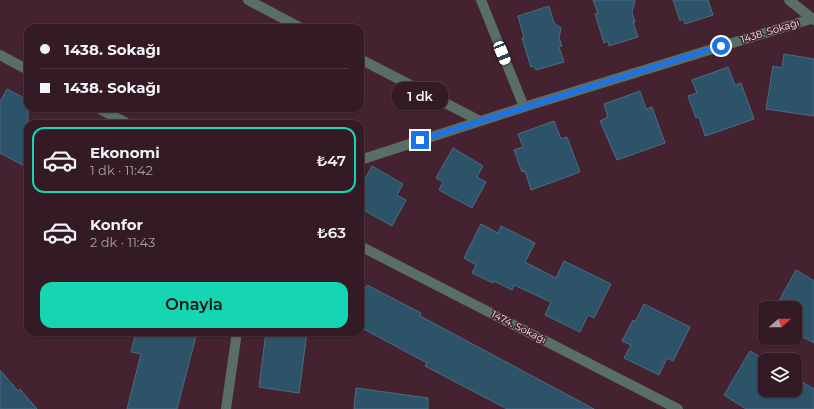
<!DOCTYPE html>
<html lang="tr">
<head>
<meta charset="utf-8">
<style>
  :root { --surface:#341a24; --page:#3f2731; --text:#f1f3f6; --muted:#a9a1a6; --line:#4e3841; --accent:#15d5b3 }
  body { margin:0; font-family:Montserrat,sans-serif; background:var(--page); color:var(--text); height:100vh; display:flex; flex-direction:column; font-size:15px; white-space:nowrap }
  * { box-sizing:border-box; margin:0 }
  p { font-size:13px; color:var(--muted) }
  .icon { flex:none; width:22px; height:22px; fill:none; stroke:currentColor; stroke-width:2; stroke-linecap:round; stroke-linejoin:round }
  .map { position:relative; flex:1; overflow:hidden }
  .drawer { position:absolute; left:24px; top:120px; width:340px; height:216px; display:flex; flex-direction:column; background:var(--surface); border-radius:12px; box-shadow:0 1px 3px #0004,0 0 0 1px var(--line) }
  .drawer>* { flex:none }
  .guide { position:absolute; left:24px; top:24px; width:340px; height:88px; border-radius:12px; box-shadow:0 1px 3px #0004,0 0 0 1px var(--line); display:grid; align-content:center; height:88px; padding:0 16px; background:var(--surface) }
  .needle { width:26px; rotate:70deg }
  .buttons { position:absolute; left:758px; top:301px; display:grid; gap:8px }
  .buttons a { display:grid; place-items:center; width:44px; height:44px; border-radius:8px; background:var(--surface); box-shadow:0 1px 3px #0004,0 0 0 1px var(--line); font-size:20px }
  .end { position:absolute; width:18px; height:18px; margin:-9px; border:5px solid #1a73e8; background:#fff; box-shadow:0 0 0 2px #fff }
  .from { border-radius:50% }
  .bubble { position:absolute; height:28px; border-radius:12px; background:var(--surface); box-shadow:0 1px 3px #0004,0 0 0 1px var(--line); font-size:13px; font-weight:600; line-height:28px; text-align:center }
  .car { position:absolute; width:12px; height:24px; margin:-12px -6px; border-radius:5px; box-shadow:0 0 3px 1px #0007; background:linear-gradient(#fff 24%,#345 0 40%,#fff 0 76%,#345 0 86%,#fff 0) }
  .guide b { display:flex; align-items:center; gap:14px; height:38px; font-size:15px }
  .guide b+b { border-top:1px solid var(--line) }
  .guide i { width:10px; height:10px; background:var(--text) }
  ul { padding:7px 0 0; list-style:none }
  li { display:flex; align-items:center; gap:12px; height:66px; margin:0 8px 6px; padding:0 8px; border:2px solid transparent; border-radius:12px }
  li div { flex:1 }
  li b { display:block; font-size:15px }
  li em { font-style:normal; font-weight:600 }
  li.selected { border-color:var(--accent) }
  li>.icon { width:36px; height:36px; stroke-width:1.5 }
  .button { display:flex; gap:8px; margin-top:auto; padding:8px 16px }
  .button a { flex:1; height:46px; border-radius:12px; background:var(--accent); color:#111; font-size:16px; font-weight:600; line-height:46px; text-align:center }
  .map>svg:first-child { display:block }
</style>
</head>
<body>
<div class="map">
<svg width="814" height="409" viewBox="0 0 814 409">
  <rect width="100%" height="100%" fill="#452230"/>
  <path fill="#2d5369" stroke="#476e85" d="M593,0H635L632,13L635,22H633L638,37L609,46L608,41L604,43L595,14L598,13Z
    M673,0H708L713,15L685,24L683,19L680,21Z
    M549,6L554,23L561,28L559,38L562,46L559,47L564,62L536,70L534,66L531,67L522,38L524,37L518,16Z
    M784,54L814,59V116L766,109L773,66L782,68Z
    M728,67L735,85L741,83L754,119L705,136L699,117L696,118L688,96L697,93L692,80Z
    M7,89L28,100V168L0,153V102Z
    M640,91L646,109L652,107L665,143L617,160L600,121L608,117L604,104Z
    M554,121L561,139L567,137L580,172L531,190L525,171L522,172L514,150L523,147L518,134Z
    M453,148L483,166L477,177L486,182L472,208L439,190L443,182L436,178Z
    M372,166L403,184L397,195L406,200L392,226L360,208V189Z
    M481,224L498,233L501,226L535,243L525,262L556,278L564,261L611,284L594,318L588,315L580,332L545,315L551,302L514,285L512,290L494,281L493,283L472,273L476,265L464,258Z
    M796,270L814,281V343L795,333V308H775Z
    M367,285L421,313L420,316L594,409H507L425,366L427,363L360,327V299Z
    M644,304L690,327L673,361L667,358L659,375L624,358L631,345L622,341L633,320L635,322Z
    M136,332H197L177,409H127L141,354L131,352Z
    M266,332H307L299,393L259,387Z
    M750,351L765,360V390H795V378L814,389V409H746L724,395Z
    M0,370L18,391L20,389L37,409H0Z
    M356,388L428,398V409H354Z"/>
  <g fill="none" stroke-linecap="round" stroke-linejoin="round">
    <path stroke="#5a6e68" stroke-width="10" d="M248,0L301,28
      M481,0L524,107
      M789,0L814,20
      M0,55L28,70
      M360,59L480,121
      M98,108L128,124
      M360,160L524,107L814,18
      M360,246L678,409
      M226,409L237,332"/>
  </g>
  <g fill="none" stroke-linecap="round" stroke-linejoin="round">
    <path stroke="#1a73e8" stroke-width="5" d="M420,140L721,46"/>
  </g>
  <g text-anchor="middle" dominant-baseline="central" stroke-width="3" stroke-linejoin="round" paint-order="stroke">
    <g font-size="10" fill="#fee6ee" stroke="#452230">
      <text transform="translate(770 31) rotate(-17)">1438. Sokağı</text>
      <text transform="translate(519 327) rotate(27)">1474. Sokağı</text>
    </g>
  </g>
</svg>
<div class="buttons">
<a><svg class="needle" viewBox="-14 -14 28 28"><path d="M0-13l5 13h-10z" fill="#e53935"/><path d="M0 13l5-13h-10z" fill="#a9a1a6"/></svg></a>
<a><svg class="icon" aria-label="layers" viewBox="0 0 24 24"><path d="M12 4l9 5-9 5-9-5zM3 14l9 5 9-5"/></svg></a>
</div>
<i class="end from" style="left:721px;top:46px"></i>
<i class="end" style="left:420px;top:140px"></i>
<div class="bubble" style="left:392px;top:82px;width:56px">1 dk</div>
<i class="car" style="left:502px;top:53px;rotate:158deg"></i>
<div class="guide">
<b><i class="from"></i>1438. Sokağı</b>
<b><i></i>1438. Sokağı</b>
</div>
<section class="drawer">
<ul>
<li class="selected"><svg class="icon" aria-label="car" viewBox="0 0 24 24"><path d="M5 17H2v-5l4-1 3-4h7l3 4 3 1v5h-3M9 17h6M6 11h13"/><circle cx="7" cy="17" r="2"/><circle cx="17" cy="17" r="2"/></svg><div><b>Ekonomi</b><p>1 dk · 11:42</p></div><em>₺47</em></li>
<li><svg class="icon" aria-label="car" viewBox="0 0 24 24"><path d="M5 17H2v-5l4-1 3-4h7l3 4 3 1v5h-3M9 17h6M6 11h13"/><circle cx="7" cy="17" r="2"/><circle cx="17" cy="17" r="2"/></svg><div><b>Konfor</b><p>2 dk · 11:43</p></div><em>₺63</em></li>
</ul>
<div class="button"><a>Onayla</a></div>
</section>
</div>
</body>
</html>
